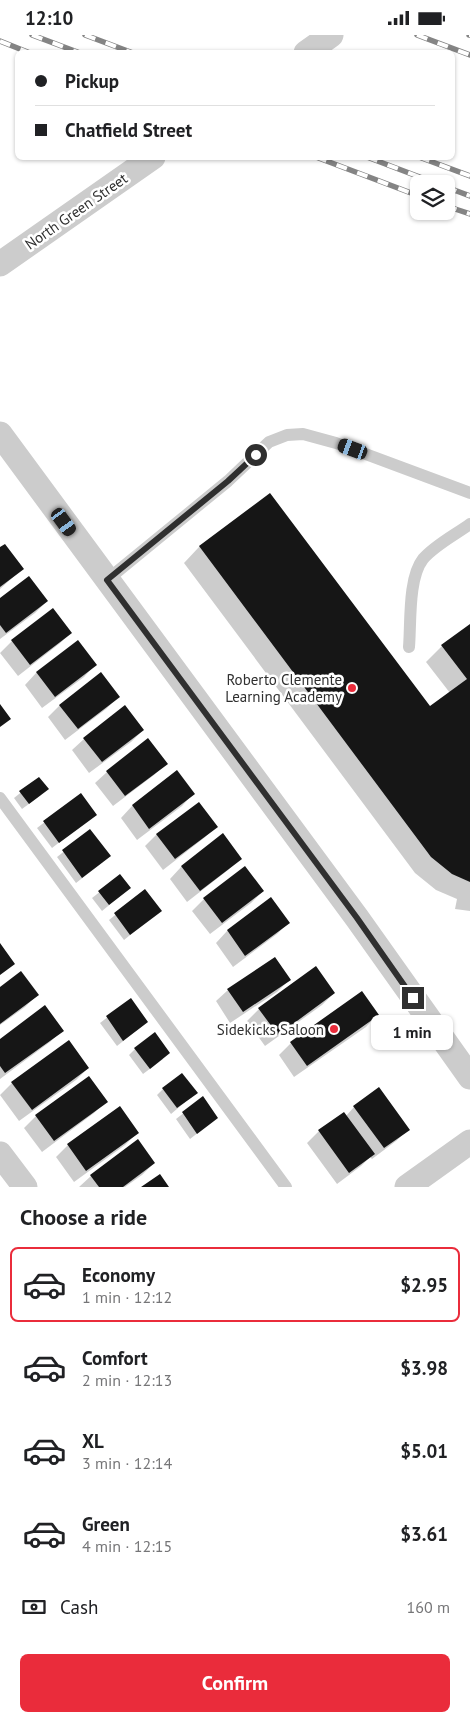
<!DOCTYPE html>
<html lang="en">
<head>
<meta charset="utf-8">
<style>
  :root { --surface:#fff; --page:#f2f2f2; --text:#202124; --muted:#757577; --line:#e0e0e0; --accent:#ea2c3b }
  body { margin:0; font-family:"PT Sans",sans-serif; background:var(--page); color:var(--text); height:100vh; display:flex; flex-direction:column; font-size:19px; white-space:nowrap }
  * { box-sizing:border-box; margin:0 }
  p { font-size:16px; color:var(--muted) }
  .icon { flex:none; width:28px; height:28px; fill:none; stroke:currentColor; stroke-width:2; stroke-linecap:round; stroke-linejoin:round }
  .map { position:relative; height:1152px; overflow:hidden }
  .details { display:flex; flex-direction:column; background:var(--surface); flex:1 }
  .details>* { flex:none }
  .banner { position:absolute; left:15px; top:15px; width:440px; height:110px; border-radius:8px; box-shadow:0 1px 4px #0004; display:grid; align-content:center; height:110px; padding:0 20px; background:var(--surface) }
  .buttons { position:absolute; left:410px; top:140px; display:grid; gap:10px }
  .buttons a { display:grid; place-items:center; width:45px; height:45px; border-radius:8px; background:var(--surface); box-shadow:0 1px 4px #0004; font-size:25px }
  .end { position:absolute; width:22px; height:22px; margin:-11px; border:6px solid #2f2f2f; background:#fff; box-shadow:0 0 0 2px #fff }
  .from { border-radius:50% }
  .bubble { position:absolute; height:35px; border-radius:8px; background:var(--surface); box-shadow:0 1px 4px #0004; font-size:16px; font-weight:800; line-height:35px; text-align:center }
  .car { position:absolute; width:15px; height:30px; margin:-15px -8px; border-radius:6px; box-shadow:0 0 4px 1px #0007; background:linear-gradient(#222 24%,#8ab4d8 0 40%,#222 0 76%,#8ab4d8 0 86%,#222 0) }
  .banner b { display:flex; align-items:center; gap:18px; height:48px; font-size:19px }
  .banner b+b { border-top:1px solid var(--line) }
  .banner i { width:12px; height:12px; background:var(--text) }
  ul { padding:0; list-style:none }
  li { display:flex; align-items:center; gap:15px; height:75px; margin:0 10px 8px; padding:0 10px; border:2px solid transparent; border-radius:8px }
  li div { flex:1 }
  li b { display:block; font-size:19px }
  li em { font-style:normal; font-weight:800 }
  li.active { border-color:var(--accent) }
  li>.icon { width:45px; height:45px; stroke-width:1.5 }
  h2 { padding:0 20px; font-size:22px; line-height:60px }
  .pay { display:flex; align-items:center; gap:12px; height:55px; padding:0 20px; font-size:19px }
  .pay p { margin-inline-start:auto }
  .primary-button { display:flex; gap:10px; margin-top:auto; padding:10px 20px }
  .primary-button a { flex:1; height:58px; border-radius:8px; background:var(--accent); color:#fff; font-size:20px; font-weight:800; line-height:58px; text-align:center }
  .status { display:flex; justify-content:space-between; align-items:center; height:35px; padding:0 25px; background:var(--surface); direction:ltr }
  .status svg { height:14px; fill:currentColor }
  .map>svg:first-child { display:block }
</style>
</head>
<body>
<div class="status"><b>12:10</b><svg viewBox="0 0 49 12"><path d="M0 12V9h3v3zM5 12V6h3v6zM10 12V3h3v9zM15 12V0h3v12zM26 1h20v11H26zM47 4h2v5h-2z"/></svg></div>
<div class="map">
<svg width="470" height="1152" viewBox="0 0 470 1152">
  <rect width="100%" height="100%" fill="#fff"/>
  <path fill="#0003" d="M270,459L429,673L450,658L426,627L442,611L470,590V876L455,874L457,864L436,855L415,838L184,528L199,512Z
    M0,514L22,534L0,554Z
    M0,565L47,566L35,578L0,604Z
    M71,598L59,609L18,641L0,618L12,606Z
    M77,607L95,630L84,642L42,673L25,650L36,638Z
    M118,662L106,674L65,705L48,682L60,670Z
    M143,695L131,707L89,738L72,715L84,704Z
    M166,728L154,740L113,771L95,748L107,737Z
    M177,737L193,759L182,771L137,805L121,783L132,771Z
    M39,743L41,760L22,774L14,763Z
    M80,760L95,780L52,813L37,793Z
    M216,792L204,803L163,835L145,811L157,799Z
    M90,796L103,827L76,848L57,822Z
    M222,800L240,824L228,835L187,867L170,844L181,832Z
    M120,841L130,853L102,876L92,863Z
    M145,856L160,876L124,905L109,885Z
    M263,856L251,868L210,899L192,876L204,864Z
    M271,864L288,888L277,899L233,932L216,908L227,896Z
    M315,933L334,958L322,970L265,1011L247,986L259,974Z
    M289,945L277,957L230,988L216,966L228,955Z
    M0,953L37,960L25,972L0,990Z
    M130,965L147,987L117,1011L100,988Z
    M377,980L366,992L294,1042L279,1020L291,1008Z
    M62,995L50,1007L0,1044V1005Z
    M135,1014L163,1024L143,1039L129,1020Z
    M88,1033L76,1045L19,1086L0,1060L12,1048Z
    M163,1054L196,1058L171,1079L157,1060Z
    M203,1063L217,1083L190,1104L176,1084Z
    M106,1066L94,1078L42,1117L24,1093L36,1081Z
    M354,1072L408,1095L396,1106L372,1124L370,1122L361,1131L337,1149L307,1108L319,1096L346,1081Z
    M137,1098L125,1110L74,1147L56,1122L68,1110Z
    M154,1128L142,1140L125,1152H79L91,1141Z"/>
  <path fill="#161616" d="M270,458L430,671L467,644L441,610L470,589V847L452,839L431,822L199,511Z
    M5,509L24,534L0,552V512Z
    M29,541L48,566L6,598L0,590V563Z
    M53,573L72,598L30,630L11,605Z
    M78,605L97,630L55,662L36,637Z
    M101,637L120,662L78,694L59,670Z
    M0,669L11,684L0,692Z
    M125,670L144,695L102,727L83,703Z
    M148,703L168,729L125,761L106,736Z
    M177,735L195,759L149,794L132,770Z
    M39,742L49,754L29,769L19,756Z
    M81,758L97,780L59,808L43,786Z
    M199,767L218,792L175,824L156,799Z
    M90,794L111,821L82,843L62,815Z
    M223,798L242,824L200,856L181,831Z
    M245,831L264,856L222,888L203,863Z
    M120,839L131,853L109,870L98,856Z
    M145,854L162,876L130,900L114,878Z
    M271,862L290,888L245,921L227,895Z
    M0,908L15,929L0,940Z
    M275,922L291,945L243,977L227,954Z
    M316,931L335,958L278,1000L258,973Z
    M21,936L39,960L0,989V952Z
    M362,956L379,980L307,1031L290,1007Z
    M131,963L148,987L123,1006L106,981Z
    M45,970L64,996L5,1038L0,1031V1004Z
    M155,997L170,1018L150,1034L134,1013Z
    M69,1005L89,1033L32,1075L11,1047Z
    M182,1038L198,1058L177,1073L162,1053Z
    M89,1041L108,1067L54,1106L35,1080Z
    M379,1052L410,1095L384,1113L353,1071Z
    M203,1061L218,1083L197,1099L182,1077Z
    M120,1071L139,1098L86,1136L67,1109Z
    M344,1077L375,1119L349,1138L318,1095Z
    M138,1104L155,1128L123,1152H99L90,1140Z
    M160,1139L169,1152H141Z"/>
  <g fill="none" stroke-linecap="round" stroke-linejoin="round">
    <path stroke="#ccc" stroke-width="12" d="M107,545L228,446L269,407L287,400L303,399L336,408L470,458
      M409,612C411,588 408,543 423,524C435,510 455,500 470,489
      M0,763L286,1152"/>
    <path stroke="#ccc" stroke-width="25" d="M306,18L331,0
      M0,229L153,122
      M0,399L357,883L470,1042
      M0,1119L25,1152
      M407,1152L470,1107"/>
    <g stroke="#848484" stroke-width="5.5">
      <path id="rail" d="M32,0L80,18
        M85,0L133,18
        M417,0L470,20
        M469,0H470
        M0,6L30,18
        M316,122L419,161
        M367,122L438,149
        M419,122L470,141
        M446,152L470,161
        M446,171L470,179"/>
    </g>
    <use href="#rail" stroke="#fff" stroke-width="4" stroke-dasharray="11" stroke-linecap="butt"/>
  </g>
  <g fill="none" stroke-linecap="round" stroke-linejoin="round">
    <path stroke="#2f2f2f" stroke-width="6" d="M256,420L228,446L107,545L357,883L413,963"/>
  </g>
  <g fill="#ea2c3b" stroke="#fff" stroke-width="2">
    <circle cx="352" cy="653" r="5"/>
    <circle cx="334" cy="994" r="5"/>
  </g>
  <g text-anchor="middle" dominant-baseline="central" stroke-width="5" stroke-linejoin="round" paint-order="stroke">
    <g font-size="15" fill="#2f2f2f" stroke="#fff">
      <text transform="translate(76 176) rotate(-35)">North Green Street</text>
    </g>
    <g font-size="15" fill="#2f2f2f" stroke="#fff" text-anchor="end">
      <text x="342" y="644">Roberto Clemente<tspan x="342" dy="17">Learning Academy</tspan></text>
      <text x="324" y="994">Sidekicks Saloon</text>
    </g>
  </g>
</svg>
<div class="buttons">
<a><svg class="icon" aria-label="layers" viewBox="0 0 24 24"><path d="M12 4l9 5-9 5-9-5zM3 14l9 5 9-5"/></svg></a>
</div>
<i class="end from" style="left:256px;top:420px"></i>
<i class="end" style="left:413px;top:963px"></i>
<div class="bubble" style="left:371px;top:980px;width:82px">1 min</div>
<i class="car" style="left:353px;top:414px;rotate:290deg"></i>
<i class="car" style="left:64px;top:487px;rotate:144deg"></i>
<div class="banner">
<b><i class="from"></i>Pickup</b>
<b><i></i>Chatfield Street</b>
</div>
</div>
<section class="details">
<h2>Choose a ride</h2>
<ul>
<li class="active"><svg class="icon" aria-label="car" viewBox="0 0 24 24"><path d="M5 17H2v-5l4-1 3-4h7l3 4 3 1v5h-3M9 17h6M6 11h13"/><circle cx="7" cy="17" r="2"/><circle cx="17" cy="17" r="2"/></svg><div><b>Economy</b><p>1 min · 12:12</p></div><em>$2.95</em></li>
<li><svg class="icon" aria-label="car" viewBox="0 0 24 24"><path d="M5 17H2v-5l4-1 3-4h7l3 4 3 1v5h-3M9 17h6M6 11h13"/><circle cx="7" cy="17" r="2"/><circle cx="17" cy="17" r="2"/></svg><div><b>Comfort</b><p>2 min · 12:13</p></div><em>$3.98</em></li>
<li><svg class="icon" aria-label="car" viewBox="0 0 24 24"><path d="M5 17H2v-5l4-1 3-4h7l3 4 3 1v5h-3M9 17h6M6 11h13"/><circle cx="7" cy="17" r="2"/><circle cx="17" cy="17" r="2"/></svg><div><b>XL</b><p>3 min · 12:14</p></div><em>$5.01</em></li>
<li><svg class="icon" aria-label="car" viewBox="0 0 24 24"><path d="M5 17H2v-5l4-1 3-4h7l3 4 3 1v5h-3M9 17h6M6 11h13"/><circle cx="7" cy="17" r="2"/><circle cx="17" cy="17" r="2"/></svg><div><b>Green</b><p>4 min · 12:15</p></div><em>$3.61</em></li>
</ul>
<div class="pay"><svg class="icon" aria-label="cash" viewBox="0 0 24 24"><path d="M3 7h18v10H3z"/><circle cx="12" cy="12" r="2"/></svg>Cash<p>160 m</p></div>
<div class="primary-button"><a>Confirm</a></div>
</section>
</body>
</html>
